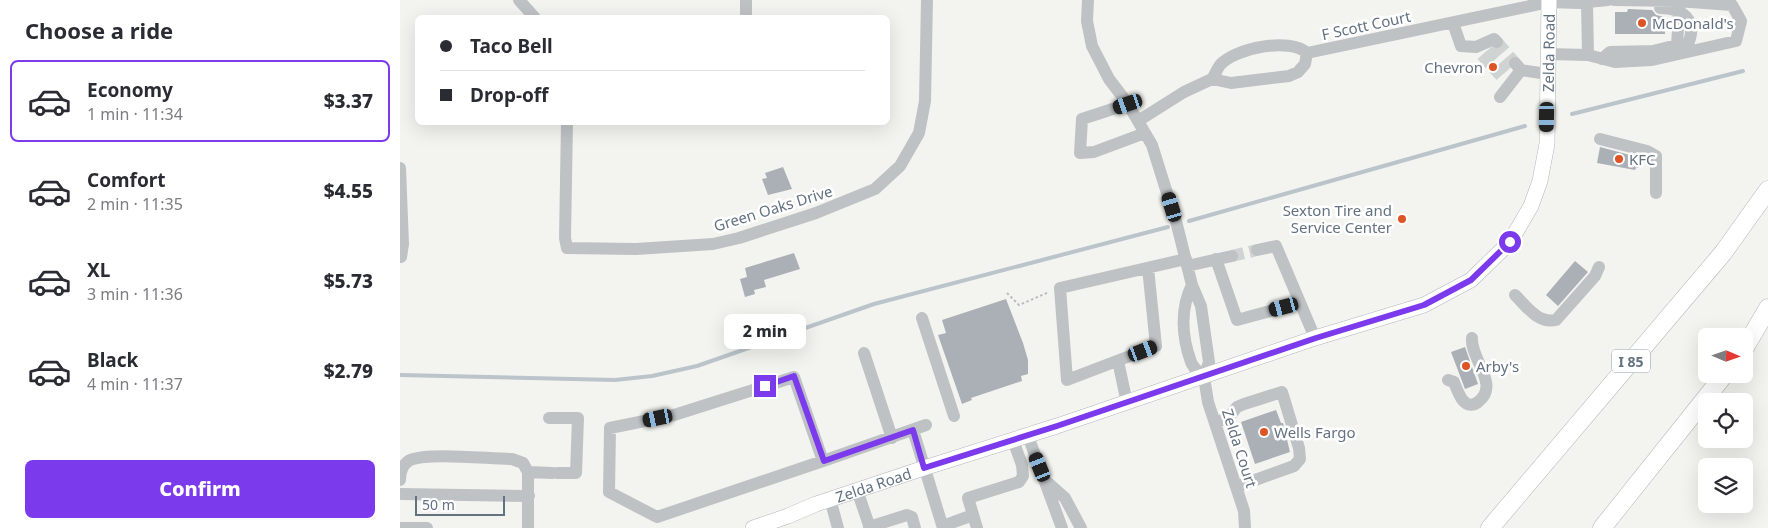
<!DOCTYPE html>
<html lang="en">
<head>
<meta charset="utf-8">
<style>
  :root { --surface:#fff; --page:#f2f2f3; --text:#2b2b33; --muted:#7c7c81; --line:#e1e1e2; --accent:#7c3aed }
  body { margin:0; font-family:"Noto Sans",sans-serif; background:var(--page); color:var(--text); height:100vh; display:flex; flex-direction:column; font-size:19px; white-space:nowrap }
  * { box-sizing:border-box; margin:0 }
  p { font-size:16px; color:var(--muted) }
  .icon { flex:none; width:28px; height:28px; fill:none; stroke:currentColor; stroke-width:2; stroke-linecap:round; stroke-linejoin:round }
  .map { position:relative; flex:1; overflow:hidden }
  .details { display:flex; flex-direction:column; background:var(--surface); width:400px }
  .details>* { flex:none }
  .hud { position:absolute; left:15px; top:15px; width:475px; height:110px; border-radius:8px; box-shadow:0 5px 20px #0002; display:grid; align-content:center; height:110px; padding:0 25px; background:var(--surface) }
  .needle { width:32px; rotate:92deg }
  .buttons { position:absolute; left:1298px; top:328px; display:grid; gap:10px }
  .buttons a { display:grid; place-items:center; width:55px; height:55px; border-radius:8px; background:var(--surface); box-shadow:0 5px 20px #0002; font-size:25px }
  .scale { position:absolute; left:15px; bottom:12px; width:90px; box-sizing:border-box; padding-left:5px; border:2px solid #637280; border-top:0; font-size:14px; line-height:18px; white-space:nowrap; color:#637280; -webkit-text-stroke:4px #fff; paint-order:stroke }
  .end { position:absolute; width:22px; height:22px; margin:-11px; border:6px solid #7c3aed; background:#fff; box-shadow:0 0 0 2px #fff }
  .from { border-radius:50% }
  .bubble { position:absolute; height:35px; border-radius:8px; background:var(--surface); box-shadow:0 5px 20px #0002; font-size:16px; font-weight:800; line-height:35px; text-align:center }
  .car { position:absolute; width:15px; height:30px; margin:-15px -8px; border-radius:6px; box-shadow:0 0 4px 1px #0007; background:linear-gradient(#222 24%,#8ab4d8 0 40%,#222 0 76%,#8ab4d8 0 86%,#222 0) }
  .hud b { display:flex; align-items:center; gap:18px; height:48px; font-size:19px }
  .hud b+b { border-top:1px solid var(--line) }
  .hud i { width:12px; height:12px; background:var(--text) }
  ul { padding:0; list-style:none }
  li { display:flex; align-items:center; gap:15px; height:82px; margin:0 10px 8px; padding:0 15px; border:2px solid transparent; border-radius:8px }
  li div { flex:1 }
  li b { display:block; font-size:19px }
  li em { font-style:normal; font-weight:800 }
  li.active { border-color:var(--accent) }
  li>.icon { width:45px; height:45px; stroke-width:1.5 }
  h2 { padding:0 25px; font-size:22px; line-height:60px }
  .primary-button { display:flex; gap:10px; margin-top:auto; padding:10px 25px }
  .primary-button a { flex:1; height:58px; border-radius:8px; background:var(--accent); color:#fff; font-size:20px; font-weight:800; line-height:58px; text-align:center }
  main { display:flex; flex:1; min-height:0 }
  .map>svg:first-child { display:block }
</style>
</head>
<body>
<main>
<section class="details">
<h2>Choose a ride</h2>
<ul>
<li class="active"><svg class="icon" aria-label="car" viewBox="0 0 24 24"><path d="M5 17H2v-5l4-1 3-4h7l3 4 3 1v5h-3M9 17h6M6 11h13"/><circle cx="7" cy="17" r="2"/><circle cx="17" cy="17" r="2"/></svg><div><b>Economy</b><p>1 min · 11:34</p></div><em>$3.37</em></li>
<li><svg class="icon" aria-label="car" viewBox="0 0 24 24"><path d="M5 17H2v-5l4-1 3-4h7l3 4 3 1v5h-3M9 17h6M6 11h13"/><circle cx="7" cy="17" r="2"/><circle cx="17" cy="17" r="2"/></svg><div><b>Comfort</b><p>2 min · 11:35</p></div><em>$4.55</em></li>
<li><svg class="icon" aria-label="car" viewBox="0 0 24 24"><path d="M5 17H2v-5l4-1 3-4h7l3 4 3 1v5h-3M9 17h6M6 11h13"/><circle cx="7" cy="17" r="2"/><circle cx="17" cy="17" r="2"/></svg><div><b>XL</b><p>3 min · 11:36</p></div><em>$5.73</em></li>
<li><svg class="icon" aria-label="car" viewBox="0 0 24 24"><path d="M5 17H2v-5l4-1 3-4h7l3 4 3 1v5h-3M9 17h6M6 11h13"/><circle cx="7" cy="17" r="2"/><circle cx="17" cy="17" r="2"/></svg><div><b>Black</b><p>4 min · 11:37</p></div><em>$2.79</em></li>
</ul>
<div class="primary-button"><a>Confirm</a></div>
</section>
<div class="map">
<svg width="1368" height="528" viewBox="0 0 1368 528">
  <rect width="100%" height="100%" fill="#f3f4ef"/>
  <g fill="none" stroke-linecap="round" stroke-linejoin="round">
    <path stroke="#bac4ca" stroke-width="4" d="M1172,114L1343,71
      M789,221L1125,126
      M0,375L215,380L252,376L297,366L474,304L768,227"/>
  </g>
  <path fill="#aab0b5" d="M1228,9L1252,10L1256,15L1265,17V34H1215V12H1227Z
    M1200,147L1241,158L1239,168H1236L1235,170L1197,163Z
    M383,167L392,189L368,195L362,179L367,178L365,173Z
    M394,253L400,269L364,280L366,287L354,290L355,294L345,297L340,279L347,277L345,268Z
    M1175,261L1188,272L1158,306L1146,295Z
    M606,299L623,343L628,360V374L621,376L622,381L571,398L572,400L562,404L538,335L546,333L542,320Z
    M1065,347L1078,384L1065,389L1051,352Z
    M876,410L881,423H883L890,452L855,464L841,422Z"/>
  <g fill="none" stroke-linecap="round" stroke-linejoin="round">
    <path stroke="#cfd4d3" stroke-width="12" stroke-dasharray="12 6" stroke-linecap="butt" d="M1097,42L1115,63
      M1089,49L1108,70
      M1082,55L1101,76
      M832,256L857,250"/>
    <g stroke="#b1b5b9" stroke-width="16">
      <g id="major">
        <path id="s1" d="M353,528L388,516L416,504L524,468L657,426L915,338L1024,305L1071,280L1110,242L1131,206L1140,181L1147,144L1149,0"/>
      </g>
    </g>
    <g stroke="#b3b6b9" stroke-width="19">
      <path id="highway" d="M1344,349L1368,308
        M1090,528L1323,253L1368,190
        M1202,528L1325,374"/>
    </g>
    <path stroke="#b8babc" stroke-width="2" stroke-dasharray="2.5 2.5" stroke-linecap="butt" d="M607,293L619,305L649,292"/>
    <path stroke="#bec2c5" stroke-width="12" d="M119,0L135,18
      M688,0L687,21L692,46L709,79L728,104L752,145L777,225L792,285L801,306L809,362L804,377L808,402L844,511L845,528
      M1187,2L1188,55
      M1260,8C1283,8 1298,20 1288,44L1277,45
      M346,18V0
      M1053,23L1061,46L1076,47L1094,39L1097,42
      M1148,54L1188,55L1215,62L1252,60L1336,41L1341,21L1332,5L1277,1L1214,0
      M1202,59L1210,52L1253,51L1277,45L1279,13
      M1121,70L1147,74
      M812,79C815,75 817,69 820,65C835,48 890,37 907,53
      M1100,97L1121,70L1115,63
      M728,104L682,119L680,153L694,152L745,133
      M738,121L784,92L812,79L831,83L889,76L898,72L905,64L907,53L1149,2L1178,3L1208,0
      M167,122L165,238L167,248L236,249L313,244L339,238L416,213L475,189L500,166L519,133L525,101L527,0
      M1200,139L1247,151L1256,156V193
      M0,168L3,244L1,257
      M857,250L876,246L915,338
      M816,259L837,320L900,303
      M787,266L832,256
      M748,268L756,346L667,380L660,288L786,259
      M792,285C780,309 782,337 791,362C793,368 800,373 804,377
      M1115,295C1126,306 1138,324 1156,320L1195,276L1199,267
      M522,318L554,416
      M464,353L492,438
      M718,361L727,403
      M1048,380L1054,382C1058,392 1064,412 1078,402C1101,385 1070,359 1072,338
      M149,418H178L176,473H157
      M815,423L829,417L837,407L844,404L882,392L899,448L900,459L894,466L836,487
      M513,430L543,528
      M628,436L662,528
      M423,461L257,517L209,492L210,428L274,415L394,377L423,461L526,425
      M128,472L152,473
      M0,480C0,472 3,464 10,460C30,452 89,459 112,459L123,463L128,472V528
      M647,482L665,498L681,528
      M457,490L470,528
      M0,494L129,496
      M430,499L438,528
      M543,526L573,515
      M469,527L507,515L512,517L515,528
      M0,528H27
      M577,528L568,498L619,482L623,476L622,465L613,440"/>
    <use href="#major" stroke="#fff" stroke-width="15"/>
    <use href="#highway" stroke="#fff" stroke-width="18"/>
  </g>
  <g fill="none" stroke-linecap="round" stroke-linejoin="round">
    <path stroke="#7c3aed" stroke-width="6" d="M365,386L394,376L424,461L513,430L524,468L657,426L916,338L1024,305L1071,280L1110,242"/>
  </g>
  <g fill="#de5425" stroke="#fff" stroke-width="2">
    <circle cx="1242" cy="23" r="5"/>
    <circle cx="1093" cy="67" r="5"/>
    <circle cx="1219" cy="159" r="5"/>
    <circle cx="1002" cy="219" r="5"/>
    <circle cx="1066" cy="366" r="5"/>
    <circle cx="864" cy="432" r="5"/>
  </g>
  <g text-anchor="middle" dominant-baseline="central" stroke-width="5" stroke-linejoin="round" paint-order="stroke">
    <rect fill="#fff" stroke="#929ca6" stroke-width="1" x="1212" y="349.5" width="38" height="23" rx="4"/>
    <g font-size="14" font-weight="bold" fill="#637280">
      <text x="1231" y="361">I 85</text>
    </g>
    <g font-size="15" fill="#637280" stroke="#fff" text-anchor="start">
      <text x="1252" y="23">McDonald's</text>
      <text x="1083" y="67" text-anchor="end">Chevron</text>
      <text x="1229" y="159">KFC</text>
      <text x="992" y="210" text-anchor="end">Sexton Tire and<tspan x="992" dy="17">Service Center</tspan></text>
      <text x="1076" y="366">Arby's</text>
      <text x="874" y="432">Wells Fargo</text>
    </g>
    <g font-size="15" fill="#637280" stroke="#fff">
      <text transform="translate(966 25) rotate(-12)">F Scott Court</text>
      <text stroke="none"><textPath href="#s1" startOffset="1012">Zelda Road</textPath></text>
      <text transform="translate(373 208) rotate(-17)">Green Oaks Drive</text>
      <text transform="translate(840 448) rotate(72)">Zelda Court</text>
      <text stroke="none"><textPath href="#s1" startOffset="128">Zelda Road</textPath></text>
    </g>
  </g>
</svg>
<div class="buttons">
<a><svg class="needle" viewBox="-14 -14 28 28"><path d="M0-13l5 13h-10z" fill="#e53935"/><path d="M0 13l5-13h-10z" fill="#7c7c81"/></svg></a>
<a><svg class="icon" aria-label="locate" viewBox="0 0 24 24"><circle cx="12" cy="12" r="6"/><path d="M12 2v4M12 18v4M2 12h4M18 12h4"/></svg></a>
<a><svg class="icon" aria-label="layers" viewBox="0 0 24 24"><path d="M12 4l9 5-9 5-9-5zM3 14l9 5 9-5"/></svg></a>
</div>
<div class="scale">50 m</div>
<i class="end from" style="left:1110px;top:242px"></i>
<i class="end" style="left:365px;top:386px"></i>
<div class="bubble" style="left:324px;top:314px;width:82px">2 min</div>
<i class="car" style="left:728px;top:104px;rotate:251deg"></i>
<i class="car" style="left:1147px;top:117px;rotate:181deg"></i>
<i class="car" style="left:772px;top:207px;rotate:343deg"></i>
<i class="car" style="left:884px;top:307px;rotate:255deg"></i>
<i class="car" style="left:743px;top:351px;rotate:69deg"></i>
<i class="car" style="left:258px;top:418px;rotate:258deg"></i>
<i class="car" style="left:640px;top:467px;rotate:338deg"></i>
<div class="hud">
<b><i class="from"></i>Taco Bell</b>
<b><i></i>Drop-off</b>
</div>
</div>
</main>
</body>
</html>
